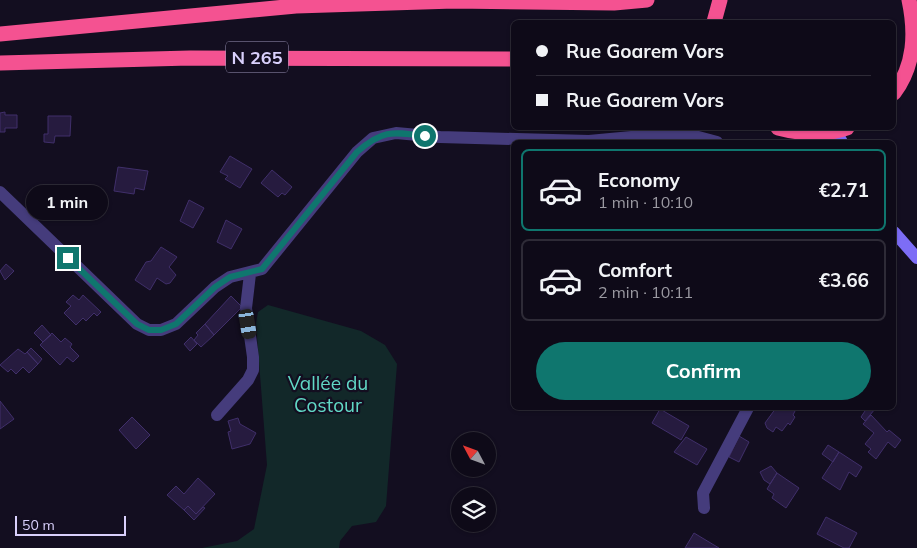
<!DOCTYPE html>
<html lang="en">
<head>
<meta charset="utf-8">
<style>
  :root { --surface:#0e0a18; --page:#1c1825; --text:#f1f3f6; --muted:#9b9aa2; --line:#2e2b37; --accent:#0f766e }
  body { margin:0; font-family:Mulish,sans-serif; background:var(--page); color:var(--text); height:100vh; display:flex; flex-direction:column; font-size:19px; white-space:nowrap }
  * { box-sizing:border-box; margin:0 }
  p { font-size:16px; color:var(--muted) }
  .icon { flex:none; width:28px; height:28px; fill:none; stroke:currentColor; stroke-width:2; stroke-linecap:round; stroke-linejoin:round }
  .map { position:relative; flex:1; overflow:hidden }
  .side { position:absolute; left:511px; top:140px; width:385px; height:270px; display:flex; flex-direction:column; background:var(--surface); border-radius:8px; box-shadow:0 1px 4px #0004,0 0 0 1px var(--line) }
  .side>* { flex:none }
  .hud { position:absolute; left:511px; top:20px; width:385px; height:110px; border-radius:8px; box-shadow:0 1px 4px #0004,0 0 0 1px var(--line); display:grid; align-content:center; height:110px; padding:0 25px; background:var(--surface) }
  .needle { width:32px; rotate:311deg }
  .fabs { position:absolute; left:451px; top:432px; display:grid; gap:10px }
  .fabs a { display:grid; place-items:center; width:45px; height:45px; border-radius:50%; background:var(--surface); box-shadow:0 1px 4px #0004,0 0 0 1px var(--line); font-size:25px }
  .scale { position:absolute; left:15px; bottom:12px; width:111px; box-sizing:border-box; padding-left:5px; border:2px solid #d9d0fc; border-top:0; font-size:14px; line-height:18px; white-space:nowrap; color:#d9d0fc; -webkit-text-stroke:4px #130e20; paint-order:stroke }
  .end { position:absolute; width:22px; height:22px; margin:-11px; border:6px solid #0f766e; background:#fff; box-shadow:0 0 0 2px #fff }
  .from { border-radius:50% }
  .bubble { position:absolute; height:35px; border-radius:18px; background:var(--surface); box-shadow:0 1px 4px #0004,0 0 0 1px var(--line); font-size:16px; font-weight:700; line-height:35px; text-align:center }
  .car { position:absolute; width:15px; height:30px; margin:-15px -8px; border-radius:6px; box-shadow:0 0 4px 1px #0007; background:linear-gradient(#222 24%,#8ab4d8 0 40%,#222 0 76%,#8ab4d8 0 86%,#222 0) }
  .hud b { display:flex; align-items:center; gap:18px; height:48px; font-size:19px }
  .hud b+b { border-top:1px solid var(--line) }
  .hud i { width:12px; height:12px; background:var(--text) }
  ul { padding:9px 0 0; list-style:none }
  li { display:flex; align-items:center; gap:15px; height:82px; margin:0 10px 8px; padding:0 15px; border:2px solid var(--line); border-radius:8px }
  li div { flex:1 }
  li b { display:block; font-size:19px }
  li em { font-style:normal; font-weight:700 }
  li.selected { border-color:var(--accent) }
  li>.icon { width:45px; height:45px; stroke-width:1.5 }
  .cta { display:flex; gap:10px; margin-top:auto; padding:10px 25px }
  .cta a { flex:1; height:58px; border-radius:30px; background:var(--accent); color:#fff; font-size:20px; font-weight:700; line-height:58px; text-align:center }
  .map>svg:first-child { display:block }
</style>
</head>
<body>
<div class="map">
<svg width="917" height="548" viewBox="0 0 917 548">
  <rect width="100%" height="100%" fill="#130e20"/>
  <path fill="#122829" d="M268,305L361,331L385,345L397,364L386,506L376,522L352,526L340,541L339,548H202L237,541L254,529L267,465L256,323L258,312Z"/>
  <path fill="#261b3f" stroke="#402f6a" d="M5,112V115H17V128H5V132H0V113Z
    M48,116H71L70,136H55L54,143L44,142V134H48Z
    M230,156L252,169L240,188L225,179L228,176L220,172Z
    M118,167L148,171L144,190L135,188L134,194L114,191Z
    M272,170L292,187L285,195L282,193L278,197L261,183Z
    M189,200L204,208L193,228L180,221Z
    M226,220L242,229L231,249L217,242Z
    M161,247L177,257L169,267L176,275L170,283L166,284L157,278L150,290L135,280L146,262L151,261Z
    M6,264L14,271L5,280L0,271Z
    M73,295L79,300L83,295L101,312L97,316L94,313L86,321L83,318L76,325L64,313L71,306L66,302Z
    M231,296L242,307L214,335L205,324Z
    M205,324L214,335L201,347L194,340L198,335L196,333Z
    M42,325L51,335L43,342L34,333Z
    M52,333L61,342L65,338L72,344L70,347L79,356L73,362L67,357L60,365L40,345Z
    M191,337L197,344L190,351L184,344Z
    M31,348L42,359L38,364L27,352Z
    M18,349L25,354L27,352L38,364L29,373L23,367L16,374L11,369L8,372L0,365Z
    M0,401L14,419L0,429Z
    M776,408L796,409L793,415L795,417L790,425L788,423L782,431L776,427L773,432L767,428L765,423Z
    M867,408L875,409L865,421L861,417Z
    M660,409L689,426L681,440L652,423Z
    M871,415L887,432L889,430L901,440L895,448L888,442L876,459L868,452L871,449L865,444L874,433L863,424Z
    M132,417L150,435L136,449L119,430Z
    M238,418L240,424L256,433L250,444L232,449L228,432L231,431L228,421Z
    M739,436L749,442L739,462L729,457Z
    M686,437L707,449L697,465L674,452Z
    M828,445L839,452L833,462L822,454Z
    M839,452L862,467L856,477L849,472L840,490L822,478Z
    M771,466L777,473L770,484L764,480L760,472Z
    M777,473L799,488L786,508L772,498L774,494L767,489Z
    M198,478L215,494L196,514L188,506L184,510L167,495L176,486L184,494Z
    M188,506L196,514L203,507L205,508L194,520L184,510Z
    M826,517L857,533L849,548H844L817,534Z
    M694,533L719,548H685Z"/>
  <g fill="none" stroke-linecap="round" stroke-linejoin="round">
    <path stroke="#453c7c" stroke-width="12" d="M0,192L137,324L149,330H161L176,324L215,287L230,277L262,269L357,152L373,138L396,133L440,137L589,141L663,134L691,135L717,142
      M217,415L248,380L253,370V357L246,308L250,274
      M704,508L703,493L748,408"/>
    <path stroke="#7d6df6" stroke-width="12" d="M836,131L842,142
      M894,232L917,258"/>
    <path stroke="#f45291" stroke-width="15" d="M714,22L720,0
      M0,34L296,6L454,1L614,3L647,0
      M0,63L190,58L514,59
      M894,93C915,65 916,33 909,0
      M778,128C801,134 825,136 847,128"/>
  </g>
  <g fill="none" stroke-linecap="round" stroke-linejoin="round">
    <path stroke="#0f766e" stroke-width="6" d="M68,258L137,324L149,330H161L176,324L215,287L230,277L262,269L357,152C383,129 393,132 425,136"/>
  </g>
  <g text-anchor="middle" dominant-baseline="central" stroke-width="4.5" stroke-linejoin="round" paint-order="stroke">
    <rect fill="#130e20" stroke="#9e96ba" stroke-width="1" x="226" y="41.5" width="62" height="31" rx="4"/>
    <g font-size="18" font-weight="bold" fill="#d9d0fc">
      <text x="257" y="57">N 265</text>
    </g>
    <g font-size="19" fill="#61d7c5" stroke="#130e20">
      <text x="328" y="383">Vallée du<tspan x="328" dy="22">Costour</tspan></text>
    </g>
  </g>
</svg>
<div class="fabs">
<a><svg class="needle" viewBox="-14 -14 28 28"><path d="M0-13l5 13h-10z" fill="#e53935"/><path d="M0 13l5-13h-10z" fill="#9b9aa2"/></svg></a>
<a><svg class="icon" aria-label="layers" viewBox="0 0 24 24"><path d="M12 4l9 5-9 5-9-5zM3 14l9 5 9-5"/></svg></a>
</div>
<div class="scale">50 m</div>
<i class="end from" style="left:425px;top:136px"></i>
<i class="end" style="left:68px;top:258px"></i>
<div class="bubble" style="left:26px;top:185px;width:82px">1 min</div>
<i class="car" style="left:248px;top:324px;rotate:171deg"></i>
<div class="hud">
<b><i class="from"></i>Rue Goarem Vors</b>
<b><i></i>Rue Goarem Vors</b>
</div>
<section class="side">
<ul>
<li class="selected"><svg class="icon" aria-label="car" viewBox="0 0 24 24"><path d="M5 17H2v-5l4-1 3-4h7l3 4 3 1v5h-3M9 17h6M6 11h13"/><circle cx="7" cy="17" r="2"/><circle cx="17" cy="17" r="2"/></svg><div><b>Economy</b><p>1 min · 10:10</p></div><em>€2.71</em></li>
<li><svg class="icon" aria-label="car" viewBox="0 0 24 24"><path d="M5 17H2v-5l4-1 3-4h7l3 4 3 1v5h-3M9 17h6M6 11h13"/><circle cx="7" cy="17" r="2"/><circle cx="17" cy="17" r="2"/></svg><div><b>Comfort</b><p>2 min · 10:11</p></div><em>€3.66</em></li>
</ul>
<div class="cta"><a>Confirm</a></div>
</section>
</div>
</body>
</html>
